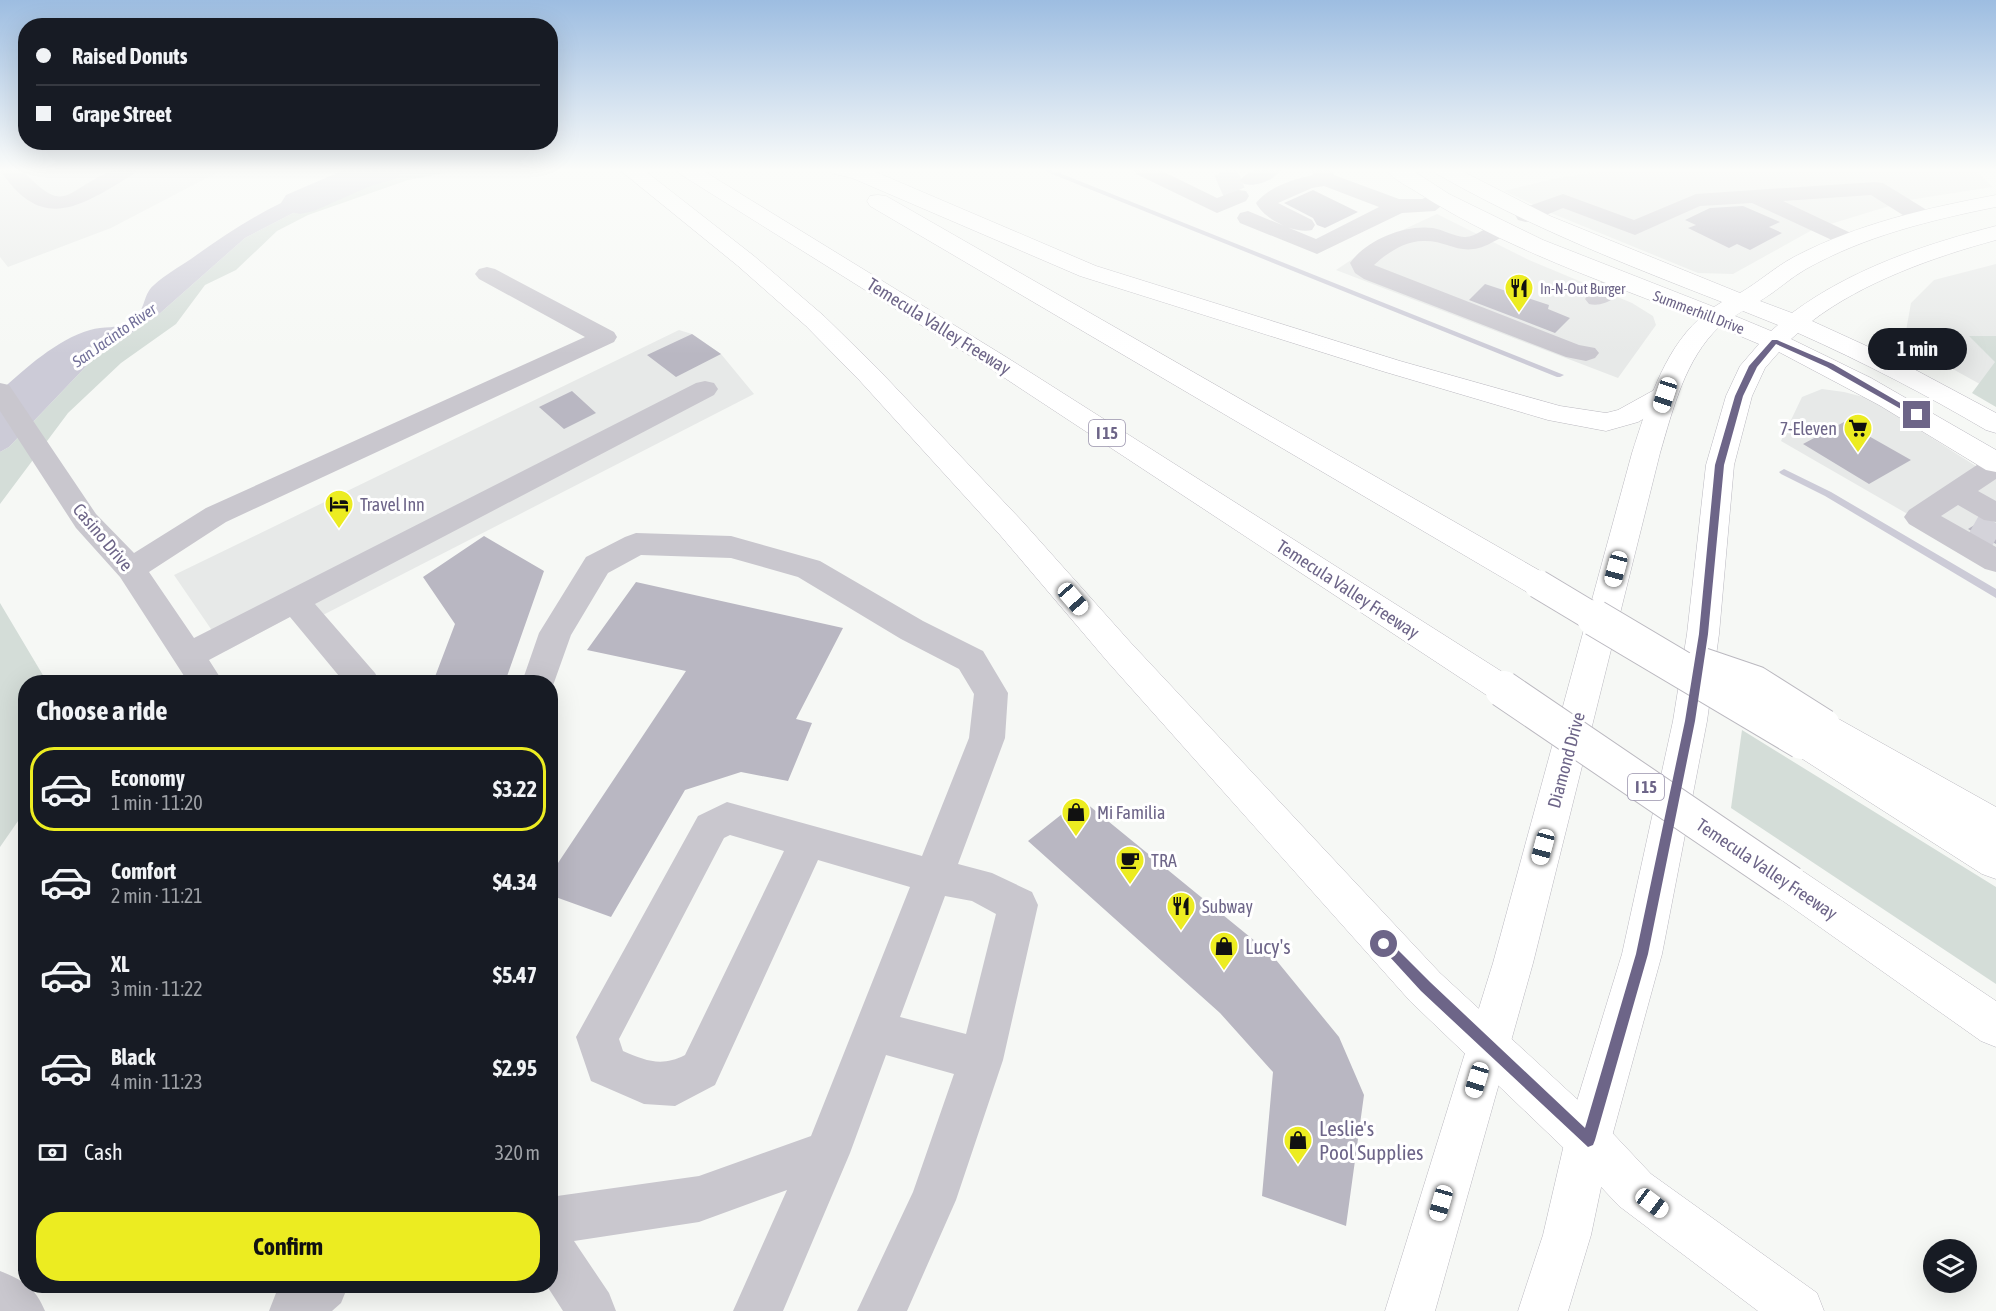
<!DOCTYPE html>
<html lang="en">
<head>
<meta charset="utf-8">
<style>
  :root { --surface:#171b24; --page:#242831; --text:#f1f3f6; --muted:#9ea1a6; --line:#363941; --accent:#ecec21 }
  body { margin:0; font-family:"Asap Condensed",sans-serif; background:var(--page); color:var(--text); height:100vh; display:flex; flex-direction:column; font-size:22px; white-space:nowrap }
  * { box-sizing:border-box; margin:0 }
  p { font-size:20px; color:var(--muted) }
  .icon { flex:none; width:33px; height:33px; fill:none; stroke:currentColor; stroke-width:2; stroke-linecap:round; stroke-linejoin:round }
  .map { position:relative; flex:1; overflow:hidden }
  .drawer { position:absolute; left:18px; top:675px; width:540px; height:618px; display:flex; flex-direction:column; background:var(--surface); border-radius:24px; box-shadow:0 6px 24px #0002 }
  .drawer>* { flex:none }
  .hud { position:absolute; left:18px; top:18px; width:540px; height:132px; border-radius:24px; box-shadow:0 6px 24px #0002; display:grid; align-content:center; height:132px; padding:0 18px; background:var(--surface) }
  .tools { position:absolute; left:1923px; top:1239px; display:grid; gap:12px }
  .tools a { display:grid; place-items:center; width:54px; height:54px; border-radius:50%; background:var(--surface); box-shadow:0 6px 24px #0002; font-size:30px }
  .end { position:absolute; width:27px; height:27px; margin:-14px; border:8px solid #6d6588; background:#fff; box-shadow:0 0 0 3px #fff }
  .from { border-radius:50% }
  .bubble { position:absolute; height:42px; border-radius:21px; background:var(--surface); box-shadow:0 6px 24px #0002; font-size:20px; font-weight:700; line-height:42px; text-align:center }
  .car { position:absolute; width:18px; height:36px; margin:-18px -9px; border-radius:8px; box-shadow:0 0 4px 2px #0007; background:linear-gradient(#fff 24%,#345 0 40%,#fff 0 76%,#345 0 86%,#fff 0) }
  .hud b { display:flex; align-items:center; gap:21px; height:57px; font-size:22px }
  .hud b+b { border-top:2px solid var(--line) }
  .hud i { width:15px; height:15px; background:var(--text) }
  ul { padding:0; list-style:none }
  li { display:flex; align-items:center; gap:18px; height:84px; margin:0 12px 9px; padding:0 6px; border:3px solid transparent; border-radius:24px }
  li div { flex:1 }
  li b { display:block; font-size:22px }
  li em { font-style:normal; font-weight:700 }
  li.current { border-color:var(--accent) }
  li>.icon { width:54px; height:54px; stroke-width:1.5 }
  h2 { padding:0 18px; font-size:27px; line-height:72px }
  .pay { display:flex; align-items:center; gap:15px; height:66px; padding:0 18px; font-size:22px }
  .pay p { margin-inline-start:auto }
  .cta { display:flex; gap:12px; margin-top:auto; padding:12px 18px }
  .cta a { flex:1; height:69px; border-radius:24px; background:var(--accent); color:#111; font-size:24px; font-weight:700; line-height:69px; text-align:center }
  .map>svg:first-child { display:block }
</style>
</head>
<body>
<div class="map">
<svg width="1996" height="1311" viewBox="0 0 1996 1311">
  <rect width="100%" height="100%" fill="#f6f8f5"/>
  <path fill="#e7e9e8" d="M0,170H222L111,228L8,267L0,257Z
    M1611,170H1976L1992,187L1909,200L1814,229L1733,274L1698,273L1551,213L1504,191L1557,178Z
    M1437,214L1529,260L1632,303L1653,316L1656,325L1618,378L1336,270L1381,240Z
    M1996,264V393L1904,342L1911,303L1934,280Z
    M679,330L692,334L721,354L754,394L323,615L312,605L226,651L174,575Z
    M1822,389L1844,392L1871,399L1996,479V565L1781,441L1802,397Z"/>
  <path fill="#d4ddd8" d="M375,170H461L408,180L308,215L277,231L236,270L205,285L176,324L121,363L68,413L0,504V452L9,447L94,358L158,315L245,238L328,195L377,177Z
    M1969,336H1996V407L1972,393L1995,362Z
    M0,603L47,682H26L25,811L0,847Z
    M1742,730L1996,887V984L1731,808Z"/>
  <path fill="#cccbd7" d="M375,170L377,177L328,195L245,238L158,315L94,358L9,447L0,452V391C26,368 56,340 90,330C103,326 118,329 130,322C147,312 141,296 154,285C165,275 179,267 191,259C247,218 306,184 375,170Z"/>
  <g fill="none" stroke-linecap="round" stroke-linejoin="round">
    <path fill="#cccbd7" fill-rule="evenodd" d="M1042,170H1052L1564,375L1560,377H1557Z
      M1784,469L1831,492L1996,589V598L1825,496L1781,474L1779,472Z"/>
    <path fill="#cccbd7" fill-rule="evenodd" d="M403,170L398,178L368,187L314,211L300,214L286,211L281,203L286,195L344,170Z"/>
  </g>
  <path fill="#b9b7c2" d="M1313,190L1358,212L1325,228L1317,225L1313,218L1284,203Z
    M1743,206L1780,222L1769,227L1782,233L1750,250L1737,244L1729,248L1688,228L1696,225L1685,220L1710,208Z
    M1485,284L1549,305L1548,309L1570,318L1555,333L1469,300Z
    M692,334L721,354L676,377L647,355Z
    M572,391L596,413L564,429L539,407Z
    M1844,422L1911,460L1869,484L1803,444Z
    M1981,521L1996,524V544L1968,529Z
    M484,536L544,571L505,682H433L455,624L423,577Z
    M636,582L843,628L796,719L812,723L788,781L741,772L685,790L611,917L550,895V875L686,671L587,650Z
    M1081,799L1272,955L1339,1037L1364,1095L1346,1226L1262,1196L1273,1072L1220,1013L1028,841Z"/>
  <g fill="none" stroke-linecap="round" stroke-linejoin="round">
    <path stroke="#d4d3da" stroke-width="23" stroke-dasharray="23 11" stroke-linecap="butt" d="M1219,186L1242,176"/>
    <path stroke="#d4d3da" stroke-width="28" stroke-dasharray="28 14" stroke-linecap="butt" d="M1973,526L1996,539"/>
    <g stroke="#bab8c0" stroke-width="1">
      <path id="major" d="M1387,170H1412L1449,194L1543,240L1714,307L1722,302C1624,264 1528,226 1437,174L1434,170H1460L1550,216L1740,293C1759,282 1775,267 1794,257C1857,224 1926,208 1996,195V207C1931,220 1865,236 1806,269C1790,278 1777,291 1760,301L1792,313C1851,269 1925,244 1996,226V240C1934,257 1863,282 1812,321L1895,359L1996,413V433L1986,430C1925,394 1863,362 1798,333L1791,339L1871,378L1996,450V472L1986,470L1879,405L1779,352L1765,368L1752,396L1734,465L1719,634L1707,721L1662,954L1611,1140L1591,1235L1568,1311H1518L1543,1235L1565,1140L1622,954L1673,721L1687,634L1706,465L1726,396L1740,366L1759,344L1719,327C1685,359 1673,409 1660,453L1533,963L1435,1311H1385L1493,963L1632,453C1647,407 1662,353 1699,319C1605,282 1506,249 1420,194C1410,187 1394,181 1387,170ZM1743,311L1778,325L1771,331L1735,316Z"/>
    </g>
    <g stroke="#bbb9c0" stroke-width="1">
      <path id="highway" d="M620,170H644L754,256L824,316L878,369L1022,521L1131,643L1440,973L1604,1124L1651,1174L1817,1293L1824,1311H1758L1619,1206L1572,1156L1410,1001L1107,661L1000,535L860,381L806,326L738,266Z
        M677,170H702L1006,357L1515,680L1520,689L1515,698L1503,702L1491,698L988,367L680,174Z
        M832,170H871L1096,266L1400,361L1560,406L1606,413L1618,410L1656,389L1665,387L1674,389L1678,395L1674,401L1638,422L1606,431L1548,420L1382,371L1080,276L852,178L835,174Z
        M878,195L886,196L1549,576L1554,584L1549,592L1538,595L1527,592L870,206L867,201L870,196Z
        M1823,713L1835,717L1996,807V879L1982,874L1790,751L1784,741L1790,731L1802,727L1806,728L1811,717Z
        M1790,867L1804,872L1996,1001V1047L1981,1041L1776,896L1771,884L1776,872Z"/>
    </g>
    <path fill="#c9c7ce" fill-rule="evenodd" d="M0,170H22C66,216 63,192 109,172C117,168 129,170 137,170L134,174C82,205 43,235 0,170Z
      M1133,170H1160L1217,198L1238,190L1246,191L1249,196L1246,201L1217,213L1136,174Z
      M1254,170H1281C1273,181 1256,187 1244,184L1240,180L1244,176Z
      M1311,170H1332L1334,175L1399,199H1422L1440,192L1448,193L1451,198L1435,211L1402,213L1317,254L1240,223L1237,218L1240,213L1248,211L1316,239L1379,207L1324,186L1312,188L1278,203L1312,220L1315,225L1312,230C1294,234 1264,219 1256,203C1268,187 1294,179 1313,175Z
      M1875,182L1883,183L1930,212L1933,217L1930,222L1922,224L1914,222L1871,195L1783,201L1855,235L1858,240L1855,245L1847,247L1752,203L1700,206L1635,235L1563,208L1534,220L1526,222L1518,220L1515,215L1518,210L1563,194L1634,220L1696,194Z
      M1498,223L1506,225L1509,230C1505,236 1497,240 1491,243C1461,259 1450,240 1423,241C1405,241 1387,253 1374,265L1579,345L1595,348L1599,353L1595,358L1586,361L1566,357L1364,279L1355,273L1350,263C1366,240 1405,224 1433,228C1443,230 1454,236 1464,237C1475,238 1487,226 1498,223Z
      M487,267L495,269L614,332L617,337L614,342L226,522L149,572L194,638L696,383L705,381L714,383L718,389L714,395L315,604L375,673L380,682H344L290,617L209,660L223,682H188L120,577L76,528L0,411V383L9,385L96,514L134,553L206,508L585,337L479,279L475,274L479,269Z
      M1619,274L1627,276L1631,281C1621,295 1605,308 1589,304L1585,299C1592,288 1606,277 1619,274Z
      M1996,457V479L1978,491L1996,501V522L1984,520L1958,505L1941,516L1996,547V572L1985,569L1909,524L1904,517L1909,510L1986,459Z
      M636,533L731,536L820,561L923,621L983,651L1008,693L1005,738L958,864L992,873L1032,892L1038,905L1003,1060L956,1200L907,1311H857L913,1192L954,1074L886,1055L850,1153L783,1311H733L787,1190L699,1222L574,1241L609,1293L616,1311H563L547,1286H550V1197L699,1176L811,1136L910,887L818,860L715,1085L675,1106L644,1104L591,1081L576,1037L698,816L727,802L922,856L969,738L974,694L959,669L901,639L798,577L731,558L641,555L608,573L571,635L551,691L550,682H522L539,633L586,557L625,537ZM730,835L784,851L685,1055C662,1067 646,1061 623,1051L619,1039L724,838ZM945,896L972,901L996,914L966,1034L900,1017Z
      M0,1271C24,1281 35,1287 45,1311H0Z
      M286,1286H348L341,1303L332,1311H269L276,1293Z"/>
    <use href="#major" fill="#fff" fill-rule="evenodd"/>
    <use href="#highway" fill="#fff" fill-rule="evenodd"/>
    <g stroke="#bbb9c0" stroke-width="30" stroke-linecap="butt">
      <path id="highway-bridge-far1" d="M1538,584L1598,620"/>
    </g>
    <g stroke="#bbb9c0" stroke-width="38" stroke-linecap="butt">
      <path id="highway-bridge" d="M1595,618L1802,741
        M1702,666L1755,684L1823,727
        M1503,689L1790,884"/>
    </g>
    <use href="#highway-bridge-far1" stroke="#fff" stroke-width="28"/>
    <use href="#highway-bridge" stroke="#fff" stroke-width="36"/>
  </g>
  <linearGradient id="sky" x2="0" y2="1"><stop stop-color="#9dbde1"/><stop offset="0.48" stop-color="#fbfcfa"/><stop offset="1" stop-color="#fbfcfa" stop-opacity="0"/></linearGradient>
  <rect width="1996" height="354" fill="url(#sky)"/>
  <path fill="#6d6588" d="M1772,340H1777L1833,364L1921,415L1915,417L1827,367L1776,344L1757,367L1743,396L1724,465L1708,634L1695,721L1648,954L1595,1140L1593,1145L1588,1147L1421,991L1378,944L1384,938L1388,940L1430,982L1585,1128L1636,954L1685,721L1699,634L1715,465L1735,396L1749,366Z"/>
  <defs>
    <g id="restaurant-pin" transform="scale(1.5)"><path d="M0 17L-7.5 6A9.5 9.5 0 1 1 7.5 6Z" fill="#ecec21" stroke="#fff"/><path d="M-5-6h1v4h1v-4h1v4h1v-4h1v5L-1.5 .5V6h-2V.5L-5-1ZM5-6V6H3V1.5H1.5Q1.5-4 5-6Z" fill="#111"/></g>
    <g id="supermarket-pin" transform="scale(1.5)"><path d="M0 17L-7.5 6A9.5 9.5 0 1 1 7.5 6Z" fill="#ecec21" stroke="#fff"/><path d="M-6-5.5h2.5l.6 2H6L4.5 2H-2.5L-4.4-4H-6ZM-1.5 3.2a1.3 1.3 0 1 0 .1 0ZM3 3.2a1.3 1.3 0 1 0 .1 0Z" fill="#111"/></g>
    <g id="hotel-pin" transform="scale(1.5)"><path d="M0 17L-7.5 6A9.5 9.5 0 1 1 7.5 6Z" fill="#ecec21" stroke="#fff"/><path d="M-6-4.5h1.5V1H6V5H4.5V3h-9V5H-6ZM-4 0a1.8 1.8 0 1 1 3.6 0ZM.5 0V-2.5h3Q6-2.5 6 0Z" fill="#111"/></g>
    <g id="shop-pin" transform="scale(1.5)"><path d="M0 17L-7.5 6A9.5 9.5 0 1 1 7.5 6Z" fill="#ecec21" stroke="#fff"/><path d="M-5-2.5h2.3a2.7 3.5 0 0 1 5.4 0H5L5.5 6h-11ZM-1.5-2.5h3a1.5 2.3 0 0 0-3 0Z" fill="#111"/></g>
    <g id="cafe-pin" transform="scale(1.5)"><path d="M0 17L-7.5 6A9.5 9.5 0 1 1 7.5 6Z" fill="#ecec21" stroke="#fff"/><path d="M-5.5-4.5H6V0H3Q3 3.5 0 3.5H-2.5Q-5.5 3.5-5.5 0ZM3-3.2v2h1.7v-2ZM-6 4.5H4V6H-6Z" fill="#111"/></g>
  </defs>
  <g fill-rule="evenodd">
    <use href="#restaurant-pin" x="1519" y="288"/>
    <use href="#supermarket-pin" x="1858" y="428"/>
    <use href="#hotel-pin" x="339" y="504"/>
    <use href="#shop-pin" x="1076" y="812"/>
    <use href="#cafe-pin" x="1130" y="860"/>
    <use href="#restaurant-pin" x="1181" y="906"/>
    <use href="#shop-pin" x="1224" y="946"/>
    <use href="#shop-pin" x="1298" y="1140"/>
  </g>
  <g text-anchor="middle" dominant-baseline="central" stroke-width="6" stroke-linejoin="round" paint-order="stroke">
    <g font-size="15" fill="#6d6588" stroke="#fff" text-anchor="start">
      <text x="1540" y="288">In-N-Out Burger</text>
    </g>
    <g font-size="15" fill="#6d6588" stroke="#fff">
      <text transform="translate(1699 312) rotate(21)">Summerhill Drive</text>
    </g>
    <g font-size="16" font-style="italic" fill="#727099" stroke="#fff">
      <text transform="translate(114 335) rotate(-35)">San Jacinto River</text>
    </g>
    <g fill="#fff" stroke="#9993ac" stroke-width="1.5">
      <rect x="1089" y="420" width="36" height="26" rx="4.5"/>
      <rect x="1628" y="774" width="36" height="26" rx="4.5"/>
    </g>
    <g font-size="16" font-weight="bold" fill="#6d6588">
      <text x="1107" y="433">I 15</text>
      <text x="1646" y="787">I 15</text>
    </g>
    <g font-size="18" fill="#6d6588" stroke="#fff">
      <text transform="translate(939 326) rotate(32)">Temecula Valley Freeway</text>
      <text transform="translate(103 537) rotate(50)">Casino Drive</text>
      <text transform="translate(1348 589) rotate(33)">Temecula Valley Freeway</text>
      <text transform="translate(1566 760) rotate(-75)">Diamond Drive</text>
      <text transform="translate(1767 869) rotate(34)">Temecula Valley Freeway</text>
    </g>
    <g font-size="18" fill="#6d6588" stroke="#fff" text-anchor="start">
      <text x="1837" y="428" text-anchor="end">7-Eleven</text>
      <text x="360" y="504">Travel Inn</text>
      <text x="1097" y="812">Mi Familia</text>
      <text x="1151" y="860">TRA</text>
      <text x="1202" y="906">Subway</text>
    </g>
    <g font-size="21" fill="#6d6588" stroke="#fff" text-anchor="start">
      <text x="1245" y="946">Lucy's</text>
      <text x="1319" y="1128">Leslie's<tspan x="1319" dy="24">Pool Supplies</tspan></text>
    </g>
  </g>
</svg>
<div class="tools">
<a><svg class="icon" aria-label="layers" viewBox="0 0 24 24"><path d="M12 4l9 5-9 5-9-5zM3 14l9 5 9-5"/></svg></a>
</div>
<i class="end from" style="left:1384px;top:944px"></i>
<i class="end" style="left:1917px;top:415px"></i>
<div class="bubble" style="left:1868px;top:328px;width:99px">1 min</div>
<i class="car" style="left:1665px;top:395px;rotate:198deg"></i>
<i class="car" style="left:1616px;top:569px;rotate:195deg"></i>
<i class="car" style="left:1073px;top:599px;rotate:139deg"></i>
<i class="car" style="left:1543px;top:847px;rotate:195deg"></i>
<i class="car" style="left:1477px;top:1080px;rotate:197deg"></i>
<i class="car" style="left:1441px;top:1203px;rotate:196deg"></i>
<i class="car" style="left:1652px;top:1203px;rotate:127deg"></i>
<div class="hud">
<b><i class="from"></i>Raised Donuts</b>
<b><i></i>Grape Street</b>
</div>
<section class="drawer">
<h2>Choose a ride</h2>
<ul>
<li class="current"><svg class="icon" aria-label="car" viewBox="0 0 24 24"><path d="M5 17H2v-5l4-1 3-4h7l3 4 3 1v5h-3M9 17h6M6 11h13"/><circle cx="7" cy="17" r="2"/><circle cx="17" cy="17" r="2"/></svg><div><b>Economy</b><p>1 min · 11:20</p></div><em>$3.22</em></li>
<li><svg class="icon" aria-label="car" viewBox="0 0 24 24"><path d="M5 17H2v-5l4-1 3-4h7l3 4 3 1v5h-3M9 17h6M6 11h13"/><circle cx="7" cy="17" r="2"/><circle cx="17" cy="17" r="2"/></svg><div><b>Comfort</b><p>2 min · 11:21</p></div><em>$4.34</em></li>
<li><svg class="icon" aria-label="car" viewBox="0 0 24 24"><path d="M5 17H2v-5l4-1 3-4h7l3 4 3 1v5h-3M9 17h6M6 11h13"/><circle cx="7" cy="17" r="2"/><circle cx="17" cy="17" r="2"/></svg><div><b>XL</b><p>3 min · 11:22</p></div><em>$5.47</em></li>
<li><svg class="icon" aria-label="car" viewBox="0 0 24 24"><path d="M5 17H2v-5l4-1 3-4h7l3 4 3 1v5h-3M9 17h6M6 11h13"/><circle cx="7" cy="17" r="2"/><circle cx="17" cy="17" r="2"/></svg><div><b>Black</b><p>4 min · 11:23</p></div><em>$2.95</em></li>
</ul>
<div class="pay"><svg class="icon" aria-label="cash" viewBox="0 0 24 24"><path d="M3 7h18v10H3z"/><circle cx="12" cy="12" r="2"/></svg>Cash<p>320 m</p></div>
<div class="cta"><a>Confirm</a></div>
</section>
</div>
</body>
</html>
